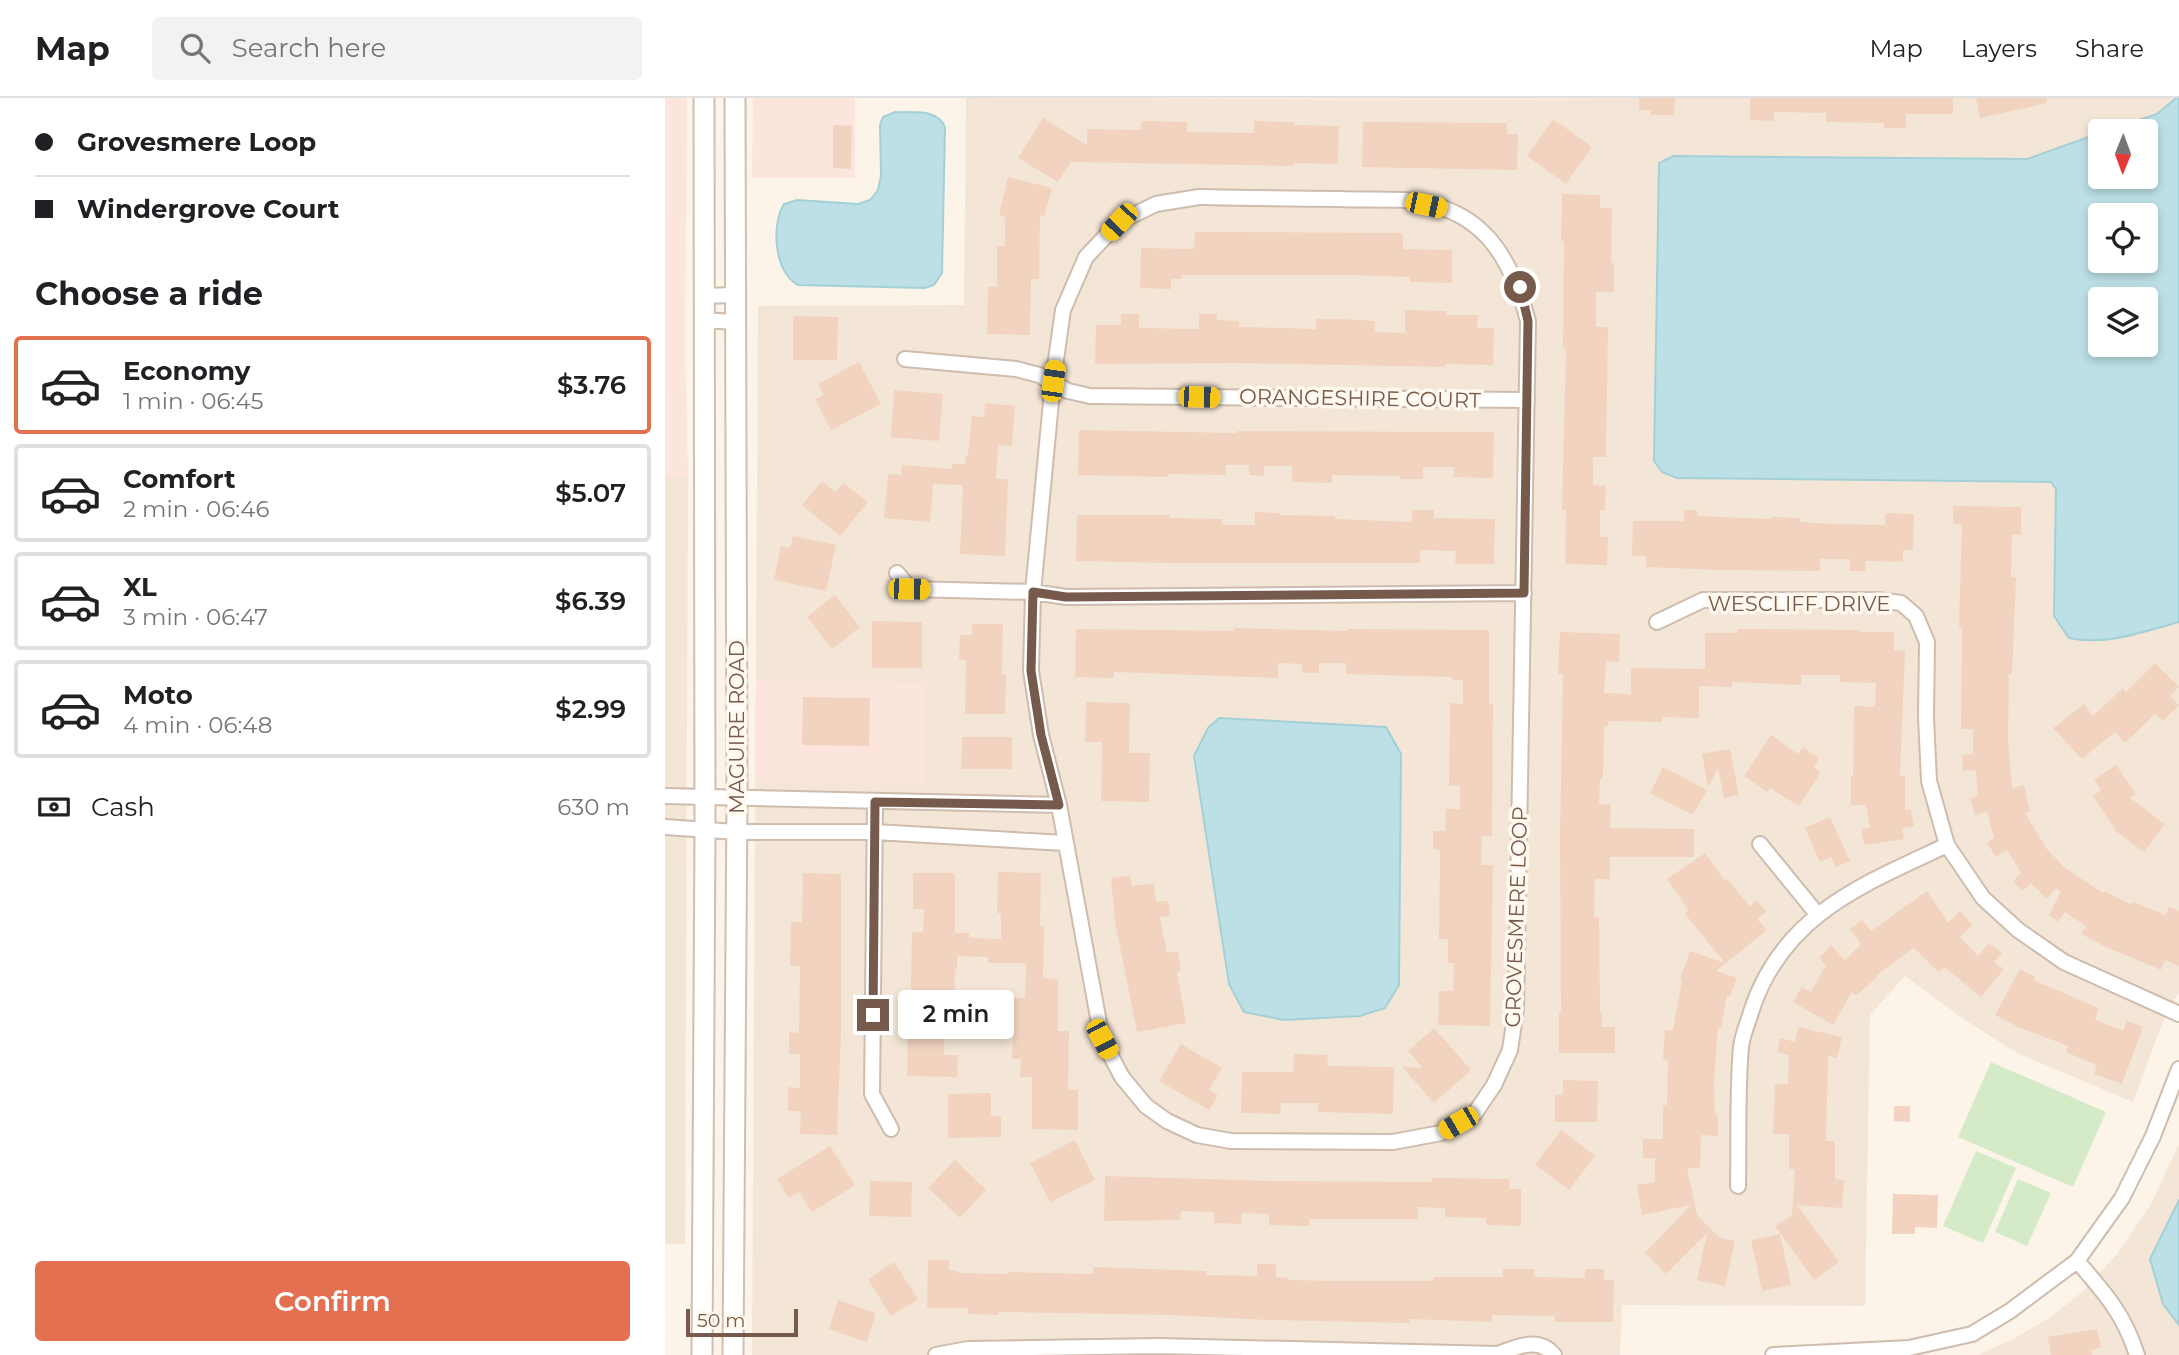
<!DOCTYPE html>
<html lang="en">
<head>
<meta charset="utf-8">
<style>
  :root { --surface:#fff; --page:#f2f2f2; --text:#202124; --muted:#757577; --line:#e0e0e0; --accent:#e37050 }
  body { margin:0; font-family:Montserrat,sans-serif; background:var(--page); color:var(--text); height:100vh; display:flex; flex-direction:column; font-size:26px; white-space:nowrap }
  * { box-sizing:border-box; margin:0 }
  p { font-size:23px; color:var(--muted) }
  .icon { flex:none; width:38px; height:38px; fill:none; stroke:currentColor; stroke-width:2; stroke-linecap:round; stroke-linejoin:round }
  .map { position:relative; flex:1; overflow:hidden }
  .drawer { display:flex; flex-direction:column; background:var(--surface); width:665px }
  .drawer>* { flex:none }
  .banner { display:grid; align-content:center; height:154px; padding:0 35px; background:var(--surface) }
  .needle { width:46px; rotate:181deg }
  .fabs { position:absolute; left:1423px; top:21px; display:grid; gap:14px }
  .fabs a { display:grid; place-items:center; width:70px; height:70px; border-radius:7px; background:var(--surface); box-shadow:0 4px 10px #0003; font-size:35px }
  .scale { position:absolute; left:21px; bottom:18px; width:112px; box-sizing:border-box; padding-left:7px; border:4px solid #765b4c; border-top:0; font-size:19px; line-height:24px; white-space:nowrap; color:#765b4c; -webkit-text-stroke:5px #fff8ee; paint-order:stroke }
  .end { position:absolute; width:32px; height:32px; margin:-16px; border:9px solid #765b4c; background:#fff; box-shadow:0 0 0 4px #fff }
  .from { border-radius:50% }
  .bubble { position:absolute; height:49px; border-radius:7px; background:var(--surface); box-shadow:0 4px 10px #0003; font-size:23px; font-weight:600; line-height:49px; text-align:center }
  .car { position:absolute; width:21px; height:42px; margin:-21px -10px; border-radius:9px; box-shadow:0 0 5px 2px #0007; background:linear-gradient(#f5c518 24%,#345 0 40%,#f5c518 0 76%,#345 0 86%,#f5c518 0) }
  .banner b { display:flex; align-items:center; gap:24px; height:66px; font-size:26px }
  .banner b+b { border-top:2px solid var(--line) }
  .banner i { width:18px; height:18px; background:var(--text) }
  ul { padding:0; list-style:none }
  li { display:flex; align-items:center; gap:21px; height:98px; margin:0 14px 10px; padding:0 21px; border:4px solid var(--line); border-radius:7px }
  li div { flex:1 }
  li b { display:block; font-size:26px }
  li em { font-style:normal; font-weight:600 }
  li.current { border-color:var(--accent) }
  li>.icon { width:63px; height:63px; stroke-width:1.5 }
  h2 { padding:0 35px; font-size:32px; line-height:84px }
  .pay { display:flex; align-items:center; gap:18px; height:77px; padding:0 35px; font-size:26px }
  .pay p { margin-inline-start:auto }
  .cta { display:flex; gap:14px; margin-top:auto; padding:14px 35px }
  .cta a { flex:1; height:80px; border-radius:7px; background:var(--accent); color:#fff; font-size:28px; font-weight:600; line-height:80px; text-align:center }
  header { display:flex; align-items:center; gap:42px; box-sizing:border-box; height:98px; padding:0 35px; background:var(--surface); border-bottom:2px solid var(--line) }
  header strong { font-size:33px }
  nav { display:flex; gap:38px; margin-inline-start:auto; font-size:24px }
  .search { width:490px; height:63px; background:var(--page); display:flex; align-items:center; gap:18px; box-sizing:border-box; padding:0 24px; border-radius:7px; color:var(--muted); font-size:26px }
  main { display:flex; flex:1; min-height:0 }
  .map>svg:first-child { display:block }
</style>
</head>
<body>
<header>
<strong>Map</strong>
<div class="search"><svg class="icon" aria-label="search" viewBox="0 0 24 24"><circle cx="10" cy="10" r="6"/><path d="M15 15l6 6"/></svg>Search here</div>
<nav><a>Map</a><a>Layers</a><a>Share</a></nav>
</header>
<main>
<section class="drawer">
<div class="banner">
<b><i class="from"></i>Grovesmere Loop</b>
<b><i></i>Windergrove Court</b>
</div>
<h2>Choose a ride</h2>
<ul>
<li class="current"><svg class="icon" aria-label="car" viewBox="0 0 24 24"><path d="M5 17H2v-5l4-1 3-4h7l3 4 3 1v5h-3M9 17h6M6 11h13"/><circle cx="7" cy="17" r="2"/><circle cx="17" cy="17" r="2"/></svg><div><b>Economy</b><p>1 min · 06:45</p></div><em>$3.76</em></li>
<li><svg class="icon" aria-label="car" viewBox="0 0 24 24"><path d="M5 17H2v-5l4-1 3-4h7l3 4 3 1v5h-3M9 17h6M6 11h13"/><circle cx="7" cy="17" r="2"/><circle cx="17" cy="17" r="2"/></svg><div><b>Comfort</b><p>2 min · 06:46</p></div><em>$5.07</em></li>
<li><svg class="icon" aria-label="car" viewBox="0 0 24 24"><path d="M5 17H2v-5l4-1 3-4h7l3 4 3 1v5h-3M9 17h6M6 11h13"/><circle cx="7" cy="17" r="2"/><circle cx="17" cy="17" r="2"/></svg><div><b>XL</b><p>3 min · 06:47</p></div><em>$6.39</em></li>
<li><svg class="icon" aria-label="car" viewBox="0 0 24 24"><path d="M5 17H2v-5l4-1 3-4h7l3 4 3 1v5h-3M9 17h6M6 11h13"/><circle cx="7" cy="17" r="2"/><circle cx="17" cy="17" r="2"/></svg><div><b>Moto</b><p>4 min · 06:48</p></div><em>$2.99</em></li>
</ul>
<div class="pay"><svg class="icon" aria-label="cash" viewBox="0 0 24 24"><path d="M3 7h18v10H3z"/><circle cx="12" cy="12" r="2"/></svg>Cash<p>630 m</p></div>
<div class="cta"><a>Confirm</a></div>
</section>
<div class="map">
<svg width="1514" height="1257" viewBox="0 0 1514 1257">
  <rect width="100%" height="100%" fill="#fcf4e8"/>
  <path fill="#f4e6d6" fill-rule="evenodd" d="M301,0L966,2V0H1514V894L1495,931L1468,1004L1352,955L1297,920L1240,878L1205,917L1200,1208L957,1207L955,1257H87L93,208L299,207ZM1435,33H1480V79H1435ZM1435,117H1480V163H1435ZM1435,201H1480V247H1435Z
    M0,379H23L20,1146H0Z
    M1514,1046V1257H1313L1350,1240L1384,1220L1416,1195L1452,1156L1485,1108Z"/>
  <path fill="#fce5dc" d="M0,0H22L20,247L23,379H0Z
    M88,0H190V80H87Z
    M610,0H966V2Z
    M91,582L261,584L260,687L90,685Z"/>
  <path fill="#d5eac6" d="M1326,964L1441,1014L1408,1089L1293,1039Z
    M1311,1053L1351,1070L1318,1145L1278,1128Z
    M1353,1081L1386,1095L1362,1148L1330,1134Z"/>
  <path fill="#bce0e6" stroke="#a3d0d7" stroke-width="2" fill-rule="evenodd" d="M1511,0H1514V524C1478,534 1440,548 1404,540L1389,518L1391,391L1386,384L1012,380L997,374L989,363L994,65L1008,58L1362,61L1435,35V79H1480V33H1441L1492,16ZM1480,117V163H1435V117ZM1480,201V247H1435V201Z
    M230,14C247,15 274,10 280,30L277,175L269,187L260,190L133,187C109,173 106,128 119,106L132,102L193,106L205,102L213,92L216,78L215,27L218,19Z
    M554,620L721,629L736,656L734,887L720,910L695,918L619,922L579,914L564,886L529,658L543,630Z
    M1514,1102V1227L1498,1206L1485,1161Z"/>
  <path fill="#f1d3c0" d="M974,0H1010L1009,17H986V12H974Z
    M1085,0H1288V16H1241V30H1219V25L1161,24V15L1109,14V23L1085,22Z
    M1311,0H1381L1382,5L1315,20Z
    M378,20L422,47V31L476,32V23L522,24V34L589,35V23L629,24V27L674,28L673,66L628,65V68L406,64L393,84L353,60Z
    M888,21L927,49L901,86L862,58Z
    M698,24L842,25V36H853L852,72L697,69Z
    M168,27L187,28L186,71L168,70Z
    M343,79L387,90L379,119L375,118L374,181H366L365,237L322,236L323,189H332V148H340V119L334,117Z
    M897,96L935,97V110H947L946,165H949V194H931V229H943L941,359H928V387L941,388L940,412H935V439H943L942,467L900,466L901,412H897L901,250H898L899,143H896Z
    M530,134L738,135V151L787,152V185L745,184V179L690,177H517V181H506V191L475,190L476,150L529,151Z
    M740,212L781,213V217H813L812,230H829L828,267L780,266V269L573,265L430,266L431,227H456V216H474V230L534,231V216H552V222L574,223V229L651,231V221H677L710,223V234L740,235Z
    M128,218L173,219L172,262H128Z
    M194,264L216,306L166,332L150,301L159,297L153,286Z
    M229,292L278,296L274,343L226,339Z
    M320,305L350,308L347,348L333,347L331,381H343L340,458L295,456L298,387L268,386L265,424L219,420L223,376L236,377L237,367L287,371V366H300L301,357H303L307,318L319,319Z
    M414,332L572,335V333L829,334L828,380L788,379L789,369H758V381H735V378L667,377V385L627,384V368H599V378L584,377V367H561V377L503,376V379L413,377Z
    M157,383L170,394L179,385L203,404L175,438L137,407Z
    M1288,408L1356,409V437H1347L1346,479H1351L1347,576H1344L1343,642L1347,690L1359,687L1365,714L1360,715L1381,750L1399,769L1438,795L1439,793L1467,807L1469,804L1500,817L1504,809L1514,813V868L1500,862L1496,872L1439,848L1416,836L1421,828L1400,814L1393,824L1384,817L1396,794L1391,790L1382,801L1366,785L1358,793L1348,783L1356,775L1342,752L1331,759L1322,745L1329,740L1322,714L1310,717L1305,700L1313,698L1311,672L1298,673L1297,657L1308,656V631H1296L1297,529H1294L1297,426H1288Z
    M747,412H769V420L830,421L829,466H790L791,453L755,452V465H505L411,463L412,417H505V420L557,421V427H590V414L614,415V417L670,418V421L747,424Z
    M1019,412H1032V418L1106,421V419L1135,420V424L1170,426L1220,427V415L1249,416L1248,452H1238V464L1201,463L1200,473H1185V461H1155V473L1054,472L981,469V458H967L968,423H1019Z
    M128,438L171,447L161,493L109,482L116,448L125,450Z
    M170,497L195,529L167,551L142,519Z
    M207,523L257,524V570H207Z
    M307,526H338L337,577H341L340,616H300L301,562H294L295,537H307Z
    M569,530L682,533V531L824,532V606H828L827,738H817L816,767H828L825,928L773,927L774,893H788L789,865H783V841H774L775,752L768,751V733H780L781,711H795V688H784L785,605L798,606V582H787V579L681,576V565H654V575H637V566L613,565V580L449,574V580L410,579L411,531L569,533Z
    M1073,531L1195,532V534H1229V552L1240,553L1235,678H1240V712L1246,711L1249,728L1237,730L1239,741L1199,747L1196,731L1205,730L1201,707H1186V678H1188L1189,608L1210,609L1211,585L1175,584V577H1136V587L1067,584V589L1034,588V620L997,619V624L943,623V628H939L938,681H935L934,706L946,707L945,730L1029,731V759H945V781H930L929,819H934L935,915H937V929H950V955H894V914H896L895,739L898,576H893L895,534L955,536L954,564L941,563L939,595L966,596V570L1040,571V535H1073Z
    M1490,565L1514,589L1505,598L1514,607L1498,623L1490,616L1460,645L1450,634L1417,661L1388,630L1419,606L1428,618L1458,590L1461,594Z
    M138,599L205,600L204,648L137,647Z
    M421,604L465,605L464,655H485L484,704L436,703L437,644H420Z
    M1106,637L1133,656L1138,649L1154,660L1149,669L1156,674L1134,708L1105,690L1102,694L1079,678Z
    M297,639H347V671H296Z
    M1065,651L1074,697L1059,700L1053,670L1043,689L1037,656Z
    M1451,667L1471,696L1465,700L1500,726L1479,754L1449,732L1450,731L1428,698L1436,692L1429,682Z
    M998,669L1042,692L1028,717L985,695Z
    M1165,719L1185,763L1171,769L1166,759L1155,764L1140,730Z
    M1040,755L1060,783L1062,781L1085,808L1092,802L1101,814L1092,821L1102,832L1051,873L1072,880L1065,899L1062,897L1056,930H1053L1049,984L1050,1017H1053V1038L1036,1037L1035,1070H1022L1032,1117L1055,1140L1070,1143L1060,1188L1032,1182L1042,1135L1001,1176L980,1155L1026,1107L977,1117L972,1087L990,1084V1060H978V1041H998V1007H1002L1003,962L998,961L1000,932H1008L1017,882L1015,881L1025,853L1060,865L1020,816L1024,813L1002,781Z
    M333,774L376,775L375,828H379L378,880L393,881V933H404L403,992H413V1032L367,1031V979H355L356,961H347L349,900H360L361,865H323V859L292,858V871H290L289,924H279V957H293L292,979L242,978L243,933H245L247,834H258L259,811H248V775H290V835H304V840L336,841V815H332Z
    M138,775L176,776V935L172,1037L135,1036L136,1013H123V989L135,990V956H124V934L134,935L135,868H125L126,824H137Z
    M465,778L467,788L489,785L491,804L503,803L505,818L495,819L502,855L513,853L516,873L512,874L521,925L472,934L450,824L446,780Z
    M1262,793L1283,825L1295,813L1308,827L1295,839L1313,858L1324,845L1337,855L1329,864L1339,871L1316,899L1279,869L1273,874L1249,850L1211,877L1212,879L1191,898L1187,894L1168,927L1128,904L1137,889L1146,894L1161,867L1154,860L1166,847L1180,862L1196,846L1185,831L1197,822L1206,833Z
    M1355,871L1370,879L1368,882L1434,910L1430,922L1458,933L1462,923L1478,929L1457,986L1429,976L1432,967L1401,954L1403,948L1353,929L1330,917Z
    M1133,929L1177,939L1172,960L1163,958L1161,1043H1170V1081L1179,1082L1177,1110L1132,1107L1174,1164L1149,1182L1110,1128L1127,1117L1130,1071H1124V1036H1108L1110,986H1123L1124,957L1112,954L1115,940L1130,944Z
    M769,930L806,972L769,1005L737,969L758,970L743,953Z
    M516,946L557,970L544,992L553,997L544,1012L494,983Z
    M629,956L663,957L662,968L729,969L728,1016L653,1014V1005H616L615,1016L576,1015L577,974H628Z
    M898,982L933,983L932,1024H890V997H898Z
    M326,995V1018H336V1039L283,1040V996Z
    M1229,1008H1245V1024L1229,1023Z
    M896,1032L930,1058L904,1092L870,1067Z
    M410,1042L430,1082L385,1104L365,1065Z
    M165,1048L190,1087L147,1114L134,1094L124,1100L112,1081Z
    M290,1062L321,1092L295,1120L263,1090Z
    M440,1078L604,1083L767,1084V1080L844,1081V1091H856V1128L821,1127V1120L780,1119V1110L753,1109V1121H644V1128L604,1127V1116L577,1115L576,1126L549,1125V1114L516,1113L515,1122L439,1123Z
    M205,1083L247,1084L246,1119L204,1118Z
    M1228,1096L1273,1097L1272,1130L1250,1129V1136H1227Z
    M1115,1136L1126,1187L1097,1193L1086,1142Z
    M263,1162H284V1172L293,1173V1175L344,1176V1174L428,1176V1169L541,1173V1177L592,1178V1166H611V1179L623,1180V1182L674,1183H768V1179H838V1171H869V1179L920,1180V1171H939V1182H949L948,1224H890V1218L827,1217V1224L745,1221V1225L602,1222L507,1217L333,1214V1217L303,1216V1210H262Z
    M229,1164L253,1201L226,1218L203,1181Z
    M173,1202L211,1215L202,1244L164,1231Z
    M1432,1231L1436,1250L1426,1252L1427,1257H1386L1383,1239Z"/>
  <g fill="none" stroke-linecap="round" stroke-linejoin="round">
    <g stroke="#cebcae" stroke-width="18">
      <path id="street" d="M534,99C581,100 627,101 674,101C695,102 717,101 739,102C815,108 845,155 863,223L851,912L845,952L829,987L810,1015L776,1035L728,1044L566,1043L532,1037L502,1023L481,1008L457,979L437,941L394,707L376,637L366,573L368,494L388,283L398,212L421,159L454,124L491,106Z
        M38,198L70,197
        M38,222L69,224
        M240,261L351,271L374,277L403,293L425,298L862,302
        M232,475L245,491L368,494L401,499L859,495
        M992,524L1038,502H1213L1236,505L1251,518L1262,544L1261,619L1264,683L1282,747L1318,800L1353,832L1399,864L1514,916
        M0,698L394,707
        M210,704L207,996L226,1031
        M0,729L71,734H210L400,745
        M1095,746L1152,816
        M1073,1088C1074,1042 1072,995 1076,949C1077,938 1083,925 1086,914C1117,817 1197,787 1282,747
        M1412,1163C1440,1195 1459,1216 1472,1257
        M271,1257L303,1251L494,1248L833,1256C853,1248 874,1239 889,1257
        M1108,1257L1244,1250L1307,1236L1345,1213L1412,1163L1457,1100L1488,1038L1514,971"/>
    </g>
    <g stroke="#d3beae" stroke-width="23">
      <path id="secondary" d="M37,1257L40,731L39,0
        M68,1257L72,701L70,0"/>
    </g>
    <use href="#street" stroke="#fff" stroke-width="14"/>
    <use href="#secondary" stroke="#fff" stroke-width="19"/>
  </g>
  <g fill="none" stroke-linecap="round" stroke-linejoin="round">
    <path stroke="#765b4c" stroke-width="9" d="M208,917L210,704L394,707L376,637L366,573L368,494L401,499L859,495L863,223L855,189"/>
  </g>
  <g text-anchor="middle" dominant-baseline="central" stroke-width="7" stroke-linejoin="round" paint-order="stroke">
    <g font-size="21" fill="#765b4c" stroke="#fff8ee">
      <text transform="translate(695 300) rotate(1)">ORANGESHIRE COURT</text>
      <text x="1134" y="505">WESCLIFF DRIVE</text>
      <text transform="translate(71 629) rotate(-90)">MAGUIRE ROAD</text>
      <text transform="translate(851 819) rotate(-88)">GROVESMERE LOOP</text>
    </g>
  </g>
</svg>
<div class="fabs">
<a><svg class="needle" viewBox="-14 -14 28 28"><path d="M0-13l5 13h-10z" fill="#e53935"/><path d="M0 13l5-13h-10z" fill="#757577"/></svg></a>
<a><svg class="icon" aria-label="locate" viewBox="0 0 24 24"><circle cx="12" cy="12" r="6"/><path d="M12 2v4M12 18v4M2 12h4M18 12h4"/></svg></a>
<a><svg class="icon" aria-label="layers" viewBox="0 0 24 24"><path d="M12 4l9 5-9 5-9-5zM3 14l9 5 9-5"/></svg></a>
</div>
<div class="scale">50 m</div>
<i class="end from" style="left:855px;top:189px"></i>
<i class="end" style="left:208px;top:917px"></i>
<div class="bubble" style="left:233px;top:892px;width:116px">2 min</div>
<i class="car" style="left:761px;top:107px;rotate:102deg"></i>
<i class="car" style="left:454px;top:124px;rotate:223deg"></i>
<i class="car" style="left:388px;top:283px;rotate:8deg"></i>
<i class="car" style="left:534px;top:299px;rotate:91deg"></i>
<i class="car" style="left:244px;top:491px;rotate:91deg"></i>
<i class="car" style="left:437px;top:941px;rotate:152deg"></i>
<i class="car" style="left:793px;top:1025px;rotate:240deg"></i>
</div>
</main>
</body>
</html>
